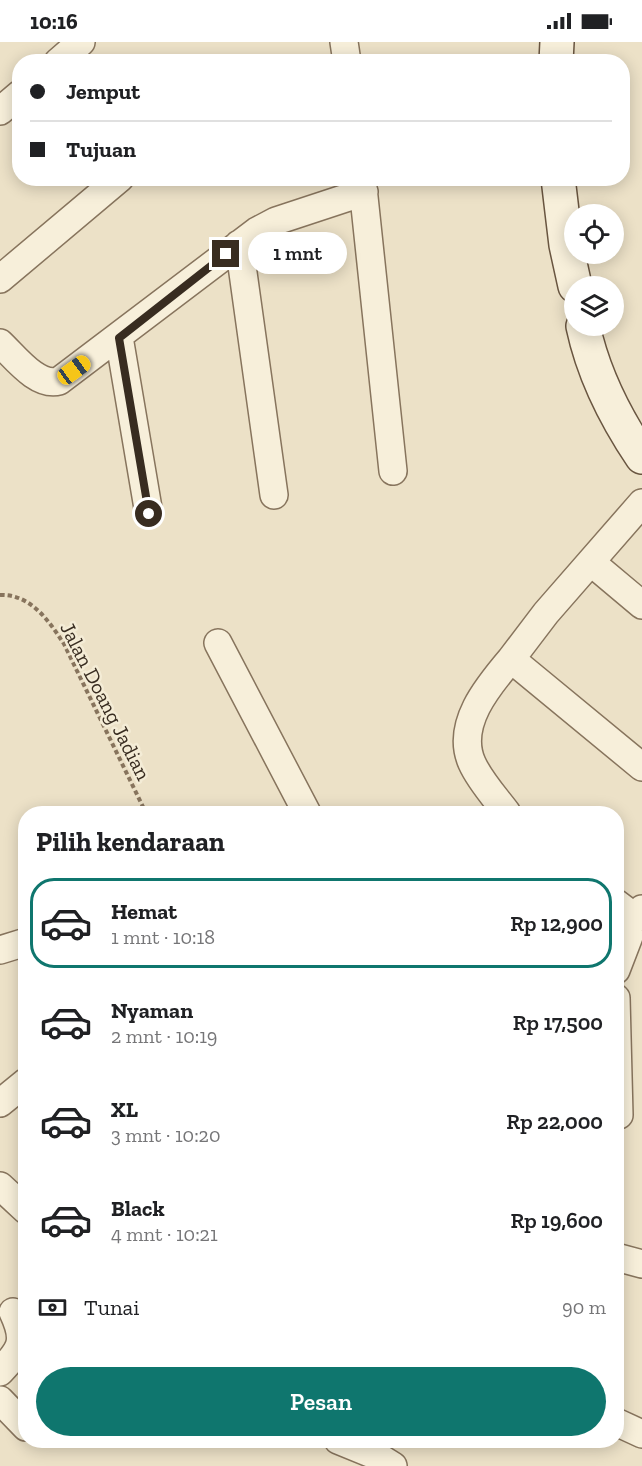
<!DOCTYPE html>
<html lang="id">
<head>
<meta charset="utf-8">
<style>
  :root { --surface:#fff; --page:#f6f6f6; --text:#202124; --muted:#757577; --line:#e0e0e0; --accent:#0f766e }
  body { margin:0; font-family:"Zilla Slab",serif; background:var(--page); color:var(--text); height:100vh; display:flex; flex-direction:column; font-size:22px; white-space:nowrap }
  * { box-sizing:border-box; margin:0 }
  p { font-size:20px; color:var(--muted) }
  .icon { flex:none; width:33px; height:33px; fill:none; stroke:currentColor; stroke-width:2; stroke-linecap:round; stroke-linejoin:round }
  .map { position:relative; flex:1; overflow:hidden }
  .side { position:absolute; left:18px; top:764px; width:606px; height:642px; display:flex; flex-direction:column; background:var(--surface); border-radius:24px; box-shadow:0 3px 15px #0003 }
  .side>* { flex:none }
  .hud { position:absolute; left:12px; top:12px; width:618px; height:132px; border-radius:24px; box-shadow:0 3px 15px #0003; display:grid; align-content:center; height:132px; padding:0 18px; background:var(--surface) }
  .buttons { position:absolute; left:564px; top:162px; display:grid; gap:12px }
  .buttons a { display:grid; place-items:center; width:60px; height:60px; border-radius:50%; background:var(--surface); box-shadow:0 3px 15px #0003; font-size:30px }
  .end { position:absolute; width:27px; height:27px; margin:-14px; border:8px solid #382c20; background:#fff; box-shadow:0 0 0 3px #fff }
  .from { border-radius:50% }
  .bubble { position:absolute; height:42px; border-radius:21px; background:var(--surface); box-shadow:0 3px 15px #0003; font-size:20px; font-weight:600; line-height:42px; text-align:center }
  .car { position:absolute; width:18px; height:36px; margin:-18px -9px; border-radius:8px; box-shadow:0 0 4px 2px #0007; background:linear-gradient(#f5c518 24%,#345 0 40%,#f5c518 0 76%,#345 0 86%,#f5c518 0) }
  .hud b { display:flex; align-items:center; gap:21px; height:57px; font-size:22px }
  .hud b+b { border-top:2px solid var(--line) }
  .hud i { width:15px; height:15px; background:var(--text) }
  ul { padding:0; list-style:none }
  li { display:flex; align-items:center; gap:18px; height:90px; margin:0 12px 9px; padding:0 6px; border:3px solid transparent; border-radius:24px }
  li div { flex:1 }
  li b { display:block; font-size:22px }
  li em { font-style:normal; font-weight:600 }
  li.on { border-color:var(--accent) }
  li>.icon { width:54px; height:54px; stroke-width:1.5 }
  h2 { padding:0 18px; font-size:27px; line-height:72px }
  .pay { display:flex; align-items:center; gap:15px; height:66px; padding:0 18px; font-size:22px }
  .pay p { margin-inline-start:auto }
  .primary-button { display:flex; gap:12px; margin-top:auto; padding:12px 18px }
  .primary-button a { flex:1; height:69px; border-radius:36px; background:var(--accent); color:#fff; font-size:24px; font-weight:600; line-height:69px; text-align:center }
  .status { display:flex; justify-content:space-between; align-items:center; height:42px; padding:0 30px; background:var(--surface); direction:ltr }
  .status svg { height:16px; fill:currentColor }
  .map>svg:first-child { display:block }
</style>
</head>
<body>
<div class="status"><b>10:16</b><svg viewBox="0 0 49 12"><path d="M0 12V9h3v3zM5 12V6h3v6zM10 12V3h3v9zM15 12V0h3v12zM26 1h20v11H26zM47 4h2v5h-2z"/></svg></div>
<div class="map">
<svg width="642" height="1424" viewBox="0 0 642 1424">
  <rect width="100%" height="100%" fill="#ece1c7"/>
  <g fill="none" stroke-linecap="round" stroke-linejoin="round">
    <g stroke="#87745d" stroke-width="30">
      <path id="street" d="M344,0L347,20
        M58,20L81,0
        M0,69L20,52
        M362,136L393,429
        M239,202L274,453
        M0,237L120,136
        M119,295L149,472
        M0,301C15,315 37,345 59,339L257,189L276,179L364,150
        M642,461L546,571L511,617L642,725
        M592,521L642,563
        M218,601L307,771
        M507,771C495,755 480,739 472,721C455,683 488,644 511,617
        M616,861L636,876
        M0,908L26,900
        M616,928L636,876L642,867
        M616,956L619,1073
        M0,1061L26,1040
        M0,1144L26,1168
        M616,1215L642,1222
        M0,1330C21,1307 27,1300 13,1270
        M0,1358L26,1385
        M616,1380L642,1392
        M338,1398L377,1414L393,1424"/>
    </g>
    <g stroke="#695540" stroke-width="36">
      <path id="secondary" d="M556,20L557,0
        M558,136L566,203L575,244
        M583,284C593,331 615,375 642,415"/>
    </g>
    <path stroke="#87745d" stroke-width="4" stroke-dasharray="4.5 3" stroke-linecap="butt" d="M0,553C31,552 49,579 64,602L146,771"/>
    <use href="#street" stroke="#f7efda" stroke-width="27"/>
    <use href="#secondary" stroke="#f7efda" stroke-width="33"/>
  </g>
  <g fill="none" stroke-linecap="round" stroke-linejoin="round">
    <path stroke="#382c20" stroke-width="8" d="M149,472L119,296L226,212"/>
  </g>
  <g text-anchor="middle" dominant-baseline="central" stroke-width="5" stroke-linejoin="round" paint-order="stroke">
    <g font-size="21" fill="#382c20" stroke="#f4ecd6">
      <text transform="translate(106 659) rotate(63)">Jalan Doang Jadian</text>
    </g>
  </g>
</svg>
<div class="buttons">
<a><svg class="icon" aria-label="locate" viewBox="0 0 24 24"><circle cx="12" cy="12" r="6"/><path d="M12 2v4M12 18v4M2 12h4M18 12h4"/></svg></a>
<a><svg class="icon" aria-label="layers" viewBox="0 0 24 24"><path d="M12 4l9 5-9 5-9-5zM3 14l9 5 9-5"/></svg></a>
</div>
<i class="end from" style="left:149px;top:472px"></i>
<i class="end" style="left:226px;top:212px"></i>
<div class="bubble" style="left:248px;top:190px;width:99px">1 mnt</div>
<i class="car" style="left:74px;top:328px;rotate:54deg"></i>
<div class="hud">
<b><i class="from"></i>Jemput</b>
<b><i></i>Tujuan</b>
</div>
<section class="side">
<h2>Pilih kendaraan</h2>
<ul>
<li class="on"><svg class="icon" aria-label="car" viewBox="0 0 24 24"><path d="M5 17H2v-5l4-1 3-4h7l3 4 3 1v5h-3M9 17h6M6 11h13"/><circle cx="7" cy="17" r="2"/><circle cx="17" cy="17" r="2"/></svg><div><b>Hemat</b><p>1 mnt · 10:18</p></div><em>Rp 12,900</em></li>
<li><svg class="icon" aria-label="car" viewBox="0 0 24 24"><path d="M5 17H2v-5l4-1 3-4h7l3 4 3 1v5h-3M9 17h6M6 11h13"/><circle cx="7" cy="17" r="2"/><circle cx="17" cy="17" r="2"/></svg><div><b>Nyaman</b><p>2 mnt · 10:19</p></div><em>Rp 17,500</em></li>
<li><svg class="icon" aria-label="car" viewBox="0 0 24 24"><path d="M5 17H2v-5l4-1 3-4h7l3 4 3 1v5h-3M9 17h6M6 11h13"/><circle cx="7" cy="17" r="2"/><circle cx="17" cy="17" r="2"/></svg><div><b>XL</b><p>3 mnt · 10:20</p></div><em>Rp 22,000</em></li>
<li><svg class="icon" aria-label="car" viewBox="0 0 24 24"><path d="M5 17H2v-5l4-1 3-4h7l3 4 3 1v5h-3M9 17h6M6 11h13"/><circle cx="7" cy="17" r="2"/><circle cx="17" cy="17" r="2"/></svg><div><b>Black</b><p>4 mnt · 10:21</p></div><em>Rp 19,600</em></li>
</ul>
<div class="pay"><svg class="icon" aria-label="cash" viewBox="0 0 24 24"><path d="M3 7h18v10H3z"/><circle cx="12" cy="12" r="2"/></svg>Tunai<p>90 m</p></div>
<div class="primary-button"><a>Pesan</a></div>
</section>
</div>
</body>
</html>
